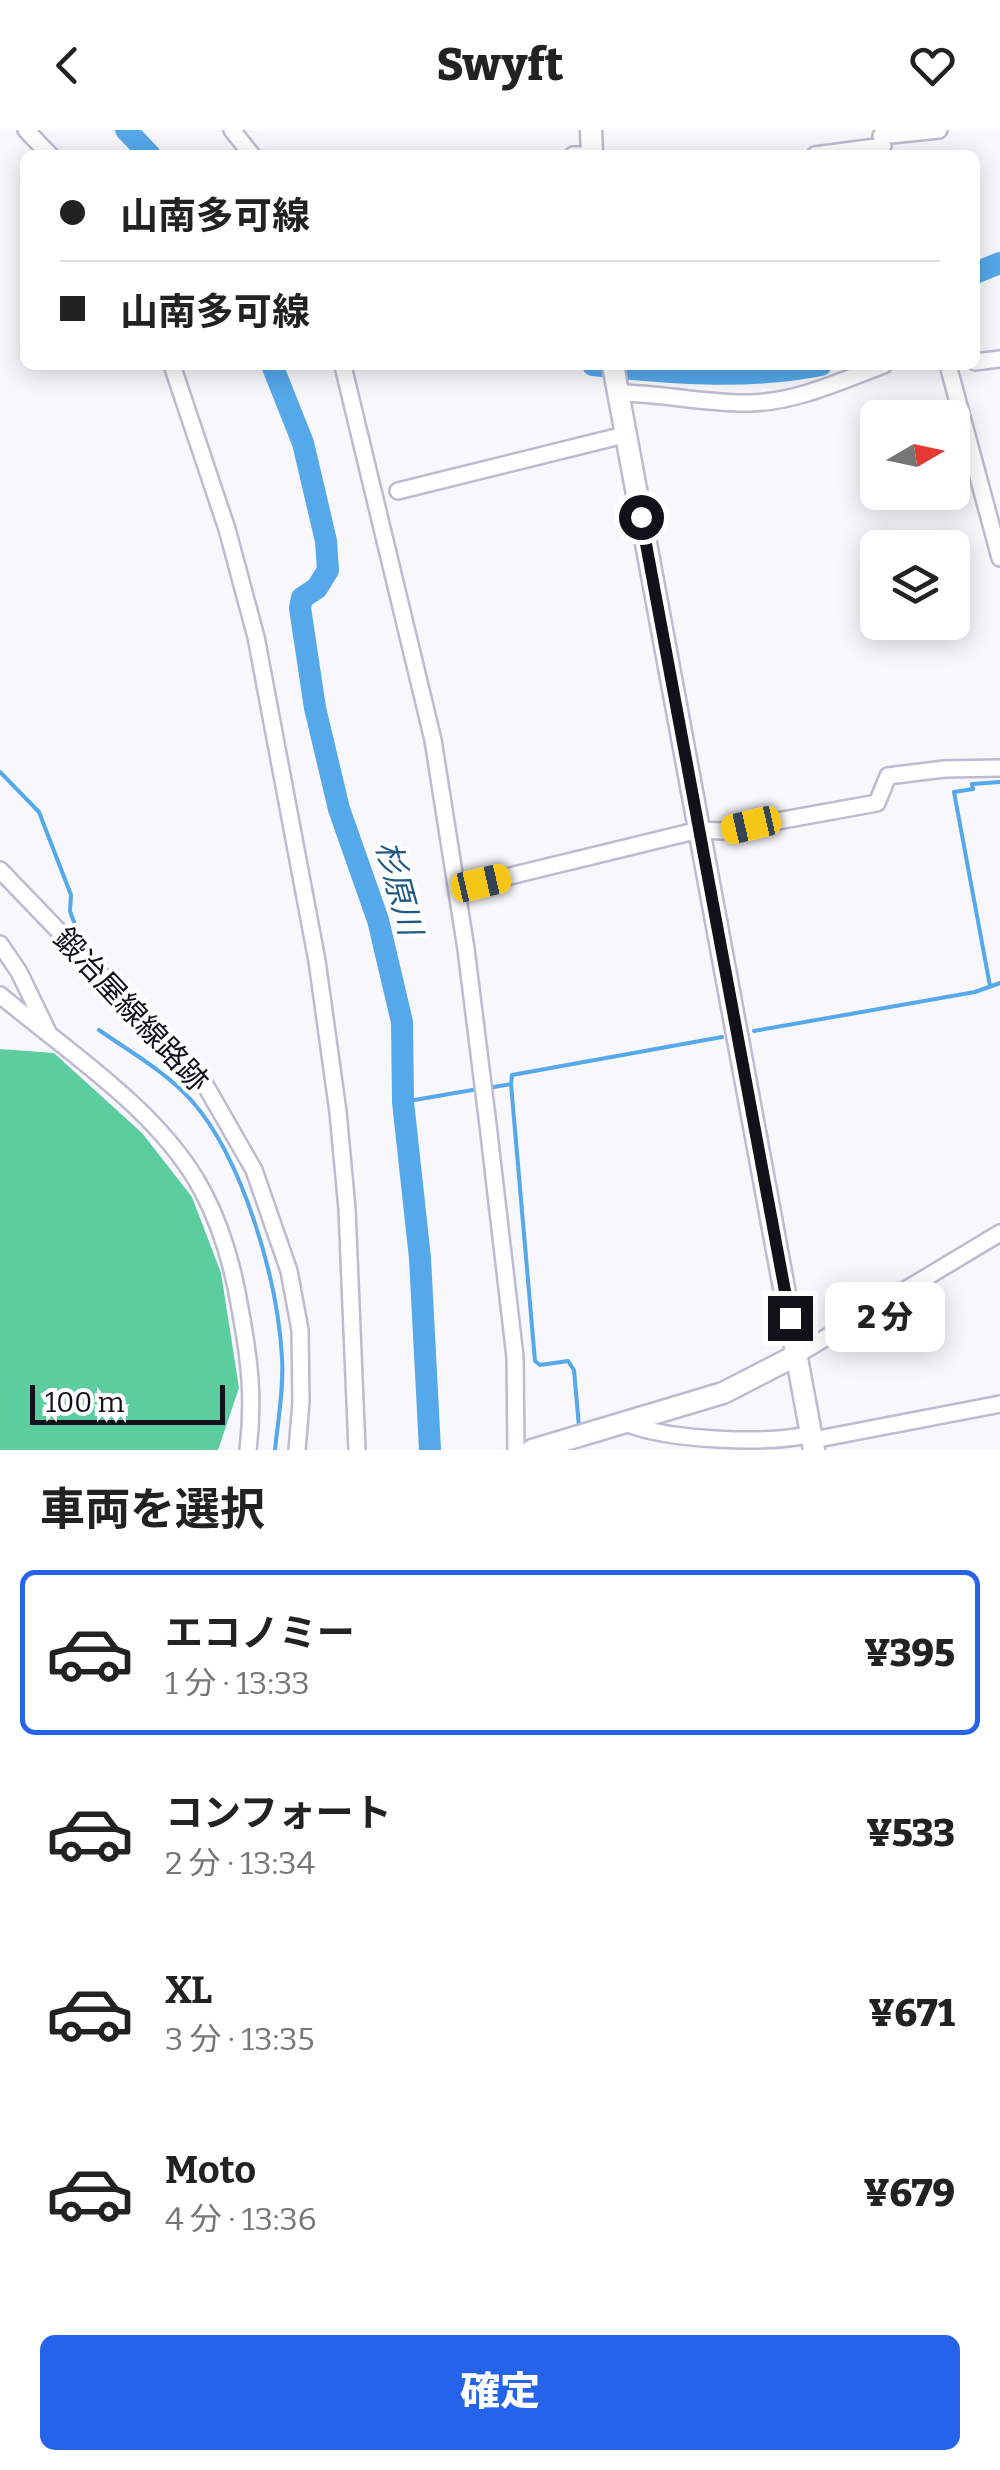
<!DOCTYPE html>
<html lang="ja">
<head>
<meta charset="utf-8">
<style>
  :root { --surface:#fff; --page:#f6f6f6; --text:#222; --muted:#767676; --line:#e0e0e0; --accent:#2563eb }
  body { margin:0; font-family:Bitter,"Noto Sans JP",serif; background:var(--page); color:var(--text); height:100vh; display:flex; flex-direction:column; font-size:38px; white-space:nowrap }
  * { box-sizing:border-box; margin:0 }
  p { font-size:32px; color:var(--muted) }
  .icon { flex:none; width:55px; height:55px; fill:none; stroke:currentColor; stroke-width:2; stroke-linecap:round; stroke-linejoin:round }
  .map { position:relative; height:1320px; overflow:hidden }
  .drawer { display:flex; flex-direction:column; background:var(--surface); flex:1 }
  .drawer>* { flex:none }
  .hud { position:absolute; left:20px; top:20px; width:960px; height:220px; border-radius:15px; box-shadow:0 5px 25px #0003; display:grid; align-content:center; height:220px; padding:0 40px; background:var(--surface) }
  .needle { width:65px; rotate:81deg }
  .fabs { position:absolute; left:860px; top:270px; display:grid; gap:20px }
  .fabs a { display:grid; place-items:center; width:110px; height:110px; border-radius:15px; background:var(--surface); box-shadow:0 5px 25px #0003; font-size:50px }
  .scale { position:absolute; left:30px; bottom:25px; width:195px; box-sizing:border-box; padding-left:10px; border:5px solid #121119; border-top:0; font-size:28px; line-height:35px; white-space:nowrap; color:#121119; -webkit-text-stroke:8px #fff; paint-order:stroke }
  .end { position:absolute; width:45px; height:45px; margin:-22px; border:12px solid #121119; background:#fff; box-shadow:0 0 0 5px #fff }
  .from { border-radius:50% }
  .bubble { position:absolute; height:70px; border-radius:15px; background:var(--surface); box-shadow:0 5px 25px #0003; font-size:32px; font-weight:800; line-height:70px; text-align:center }
  .car { position:absolute; width:30px; height:60px; margin:-30px -15px; border-radius:12px; box-shadow:0 0 8px 2px #0007; background:linear-gradient(#f5c518 24%,#345 0 40%,#f5c518 0 76%,#345 0 86%,#f5c518 0) }
  .hud b { display:flex; align-items:center; gap:35px; height:95px; font-size:38px }
  .hud b+b { border-top:2px solid var(--line) }
  .hud i { width:25px; height:25px; background:var(--text) }
  ul { padding:0; list-style:none }
  li { display:flex; align-items:center; gap:30px; height:165px; margin:0 20px 15px; padding:0 20px; border:5px solid transparent; border-radius:15px }
  li div { flex:1 }
  li b { display:block; font-size:38px }
  li em { font-style:normal; font-weight:800 }
  li.selected { border-color:var(--accent) }
  li>.icon { width:90px; height:90px; stroke-width:1.5 }
  h2 { padding:0 40px; font-size:45px; line-height:120px }
  .action { display:flex; gap:20px; margin-top:auto; padding:20px 40px }
  .action a { flex:1; height:115px; border-radius:15px; background:var(--accent); color:#fff; font-size:40px; font-weight:800; line-height:115px; text-align:center }
  header { display:flex; justify-content:space-between; align-items:center; height:130px; padding:0 40px; background:var(--surface); font-size:45px; font-weight:800 }
  .map>svg:first-child { display:block }
</style>
</head>
<body>
<header><svg class="icon" aria-label="back" viewBox="0 0 24 24"><path d="M15 5l-7 7 7 7"/></svg>Swyft<svg class="icon" aria-label="heart" viewBox="0 0 24 24"><path d="M12 20l-8-8c-3-5 5-10 8-4 3-6 11-1 8 4z"/></svg></header>
<div class="map">
<svg width="1000" height="1320" viewBox="0 0 1000 1320">
  <rect width="100%" height="100%" fill="#f8f7fc"/>
  <path fill="#5bcd9e" d="M0,919L54,923L142,1003L192,1067L221,1143L239,1258L218,1320H0Z"/>
  <g fill="none" stroke-linecap="round" stroke-linejoin="round">
    <path stroke="#55a8ea" stroke-width="4" d="M0,642L39,682L71,765L70,781L74,792
      M990,856L954,662L973,659L972,654L1000,652
      M99,900C129,921 166,942 191,970C243,1028 278,1151 282,1228C284,1258 278,1290 275,1320
      M754,901L975,862L1000,853
      M511,954L535,1231L540,1235L568,1231L574,1240L579,1297
      M488,958L511,954L512,945L722,907
      M403,972L478,959"/>
    <path stroke="#55a8ea" stroke-width="22" d="M126,0L150,25
      M975,143L1000,133
      M272,235L303,313L326,411L328,440L317,458L302,468L300,478L315,578L339,679L378,790L402,892L403,972L420,1128L430,1320
      M593,235C668,243 746,250 821,235"/>
    <g stroke="#bebbd1" stroke-width="20">
      <path id="minor" d="M26,0L50,25
        M232,0L252,25
        M881,6L939,0
        M573,25H594
        M815,25L883,16
        M975,232L1000,229
        M172,235L227,399L256,507L317,831L338,982L347,1079L357,1320
        M948,235L1000,428
        M343,236L433,610L466,819L488,995L515,1227L516,1320
        M618,263C662,263 705,274 750,273C796,272 841,251 884,235
        M398,361L620,306L627,309
        M0,740L203,951L254,1040L289,1141L300,1200L301,1272L297,1320
        M481,753L699,700L722,701L877,673L888,646L944,639L1000,638
        M0,814L19,842L48,902
        M0,865C68,922 160,981 202,1060C223,1099 234,1140 241,1184C250,1233 254,1270 248,1320
        M797,1225L1000,1103
        M628,1294C669,1310 768,1315 811,1304
        M813,1310L1000,1274"/>
    </g>
    <g stroke="#bebbd1" stroke-width="25">
      <path id="major" d="M591,0L592,25
        M613,235L814,1320
        M532,1320L723,1263L797,1225"/>
    </g>
    <use href="#minor" stroke="#fff" stroke-width="15"/>
    <use href="#major" stroke="#fff" stroke-width="20"/>
  </g>
  <g fill="none" stroke-linecap="round" stroke-linejoin="round">
    <path stroke="#121119" stroke-width="12" d="M641,387L790,1188"/>
  </g>
  <g text-anchor="middle" dominant-baseline="central" stroke-width="8" stroke-linejoin="round" paint-order="stroke">
    <g font-size="30" fill="#121119" stroke="#fff">
      <text transform="translate(131 880) rotate(47)">鍛冶屋線線路跡</text>
    </g>
    <g font-size="32" font-style="italic" fill="#1e5985" stroke="#fff">
      <text transform="translate(399 758) rotate(75)">杉原川</text>
    </g>
  </g>
</svg>
<div class="fabs">
<a><svg class="needle" viewBox="-14 -14 28 28"><path d="M0-13l5 13h-10z" fill="#e53935"/><path d="M0 13l5-13h-10z" fill="#767676"/></svg></a>
<a><svg class="icon" aria-label="layers" viewBox="0 0 24 24"><path d="M12 4l9 5-9 5-9-5zM3 14l9 5 9-5"/></svg></a>
</div>
<div class="scale">100 m</div>
<i class="end from" style="left:641px;top:387px"></i>
<i class="end" style="left:790px;top:1188px"></i>
<div class="bubble" style="left:825px;top:1152px;width:120px">2 分</div>
<i class="car" style="left:751px;top:695px;rotate:257deg"></i>
<i class="car" style="left:481px;top:753px;rotate:77deg"></i>
<div class="hud">
<b><i class="from"></i>山南多可線</b>
<b><i></i>山南多可線</b>
</div>
</div>
<section class="drawer">
<h2>車両を選択</h2>
<ul>
<li class="selected"><svg class="icon" aria-label="car" viewBox="0 0 24 24"><path d="M5 17H2v-5l4-1 3-4h7l3 4 3 1v5h-3M9 17h6M6 11h13"/><circle cx="7" cy="17" r="2"/><circle cx="17" cy="17" r="2"/></svg><div><b>エコノミー</b><p>1 分 · 13:33</p></div><em>¥395</em></li>
<li><svg class="icon" aria-label="car" viewBox="0 0 24 24"><path d="M5 17H2v-5l4-1 3-4h7l3 4 3 1v5h-3M9 17h6M6 11h13"/><circle cx="7" cy="17" r="2"/><circle cx="17" cy="17" r="2"/></svg><div><b>コンフォート</b><p>2 分 · 13:34</p></div><em>¥533</em></li>
<li><svg class="icon" aria-label="car" viewBox="0 0 24 24"><path d="M5 17H2v-5l4-1 3-4h7l3 4 3 1v5h-3M9 17h6M6 11h13"/><circle cx="7" cy="17" r="2"/><circle cx="17" cy="17" r="2"/></svg><div><b>XL</b><p>3 分 · 13:35</p></div><em>¥671</em></li>
<li><svg class="icon" aria-label="car" viewBox="0 0 24 24"><path d="M5 17H2v-5l4-1 3-4h7l3 4 3 1v5h-3M9 17h6M6 11h13"/><circle cx="7" cy="17" r="2"/><circle cx="17" cy="17" r="2"/></svg><div><b>Moto</b><p>4 分 · 13:36</p></div><em>¥679</em></li>
</ul>
<div class="action"><a>確定</a></div>
</section>
</body>
</html>
